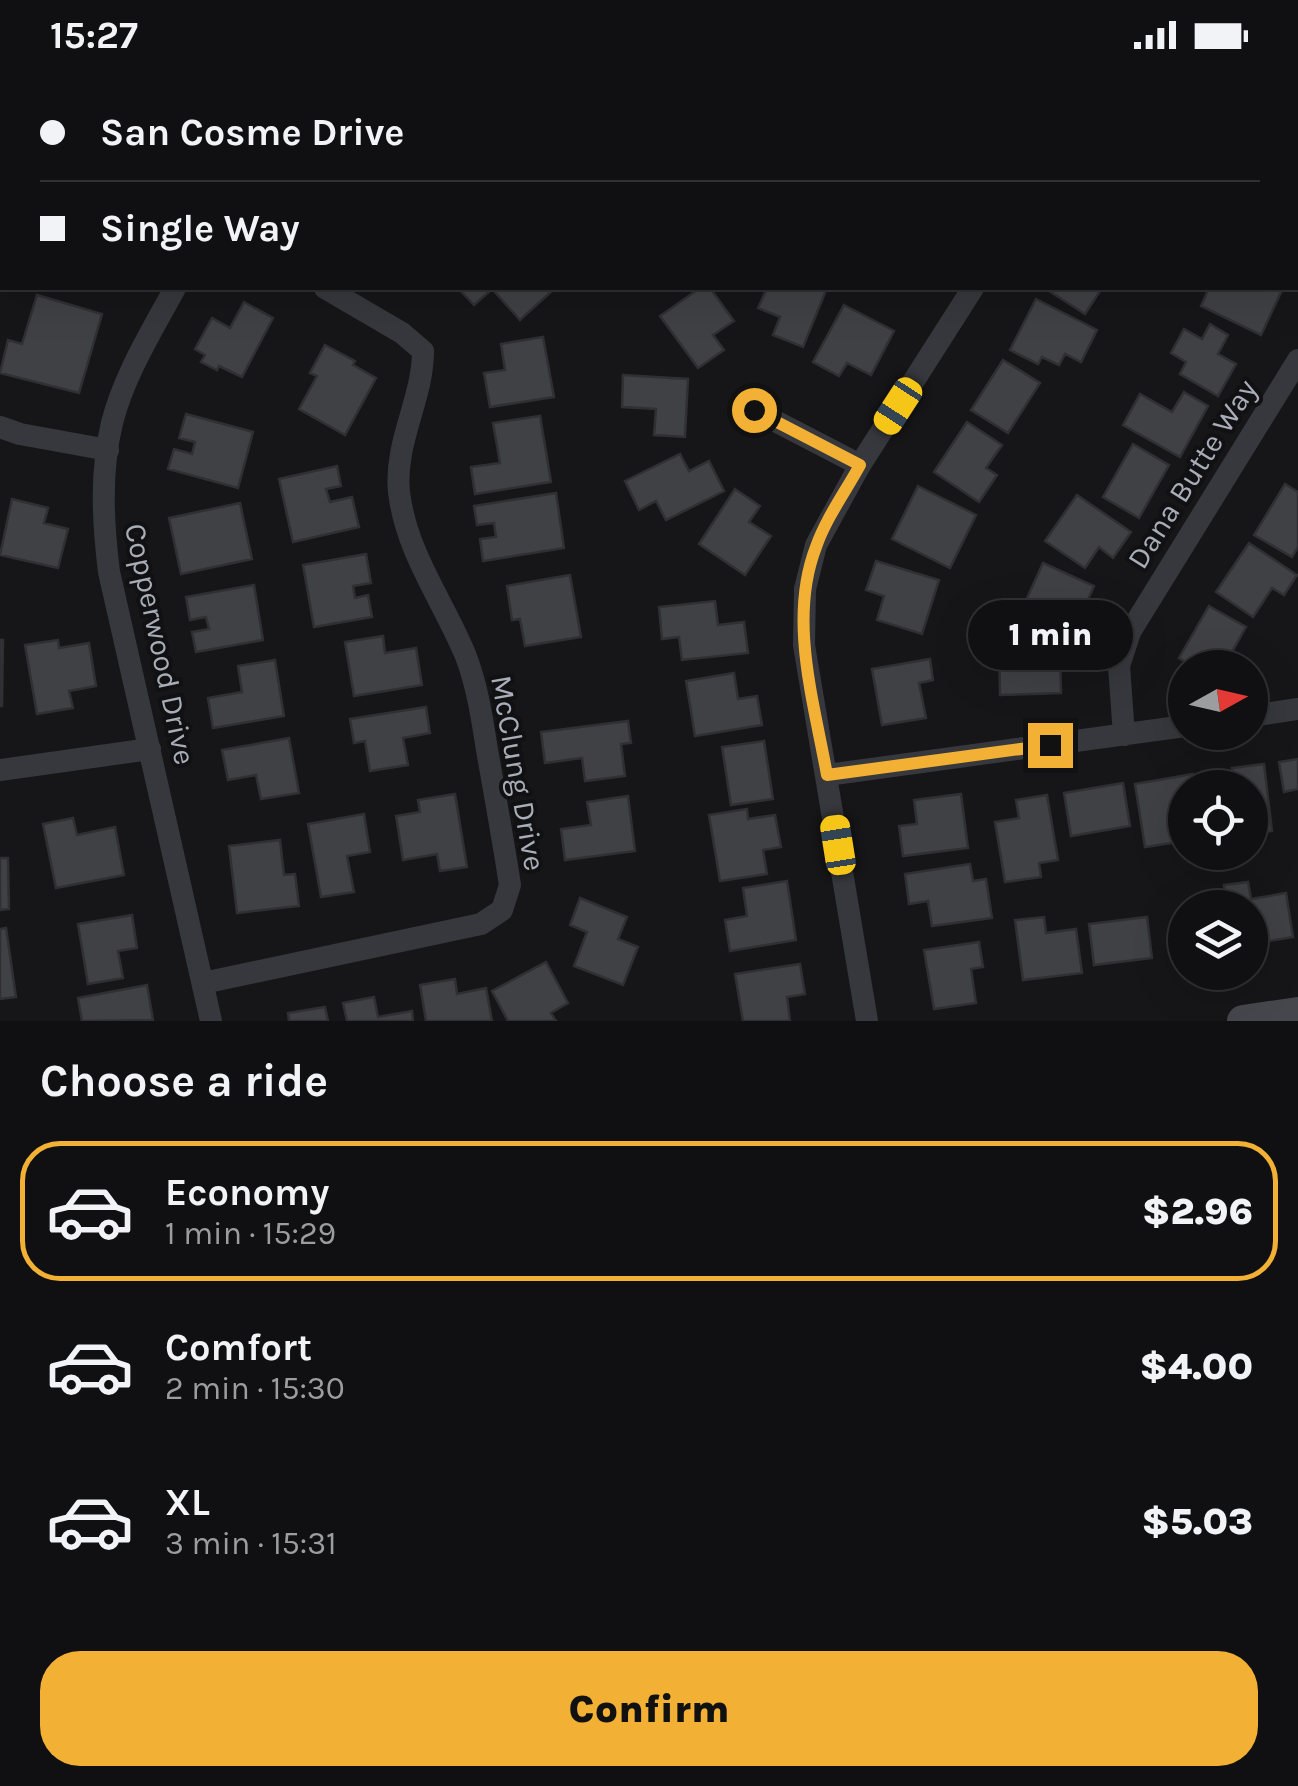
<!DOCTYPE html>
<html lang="en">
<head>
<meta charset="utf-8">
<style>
  :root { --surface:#101012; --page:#19191b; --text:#f1f3f6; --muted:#9c9d9f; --line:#303032; --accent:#f2b134 }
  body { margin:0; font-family:Karla,sans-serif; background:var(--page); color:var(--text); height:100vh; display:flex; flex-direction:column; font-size:38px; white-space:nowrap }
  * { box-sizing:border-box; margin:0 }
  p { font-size:32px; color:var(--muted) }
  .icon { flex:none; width:55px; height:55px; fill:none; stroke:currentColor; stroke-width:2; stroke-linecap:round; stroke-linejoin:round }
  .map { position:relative; height:951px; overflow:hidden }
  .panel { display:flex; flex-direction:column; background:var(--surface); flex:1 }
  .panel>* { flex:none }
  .top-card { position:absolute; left:0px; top:0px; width:1300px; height:220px; box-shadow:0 10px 40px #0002,0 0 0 2px var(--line); display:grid; align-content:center; height:220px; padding:0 40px; background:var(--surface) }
  .needle { width:65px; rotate:82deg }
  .fabs { position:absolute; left:1168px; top:580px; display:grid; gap:20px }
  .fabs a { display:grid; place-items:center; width:100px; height:100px; border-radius:50%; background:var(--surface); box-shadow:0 10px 40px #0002,0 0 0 2px var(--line); font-size:50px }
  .end { position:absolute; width:45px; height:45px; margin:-22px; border:12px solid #f2b134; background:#111; box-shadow:0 0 0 5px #111 }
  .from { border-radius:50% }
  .bubble { position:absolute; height:70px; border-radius:35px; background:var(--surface); box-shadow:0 10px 40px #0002,0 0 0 2px var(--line); font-size:32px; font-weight:800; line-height:70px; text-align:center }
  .car { position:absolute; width:30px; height:60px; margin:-30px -15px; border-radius:12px; box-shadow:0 0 8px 2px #0007; background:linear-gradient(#f5c518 24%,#345 0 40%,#f5c518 0 76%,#345 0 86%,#f5c518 0) }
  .top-card b { display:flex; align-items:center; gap:35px; height:95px; font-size:38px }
  .top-card b+b { border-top:2px solid var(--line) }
  .top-card i { width:25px; height:25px; background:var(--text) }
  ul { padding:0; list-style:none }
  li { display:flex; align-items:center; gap:30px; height:140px; margin:0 20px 15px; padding:0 20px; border:5px solid transparent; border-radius:40px }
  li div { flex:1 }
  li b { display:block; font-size:38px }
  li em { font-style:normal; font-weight:800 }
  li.current { border-color:var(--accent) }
  li>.icon { width:90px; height:90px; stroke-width:1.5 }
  h2 { padding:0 40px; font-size:45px; line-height:120px }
  .primary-button { display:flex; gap:20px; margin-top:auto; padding:20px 40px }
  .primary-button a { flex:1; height:115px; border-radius:40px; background:var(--accent); color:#111; font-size:40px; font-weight:800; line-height:115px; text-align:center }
  .status { display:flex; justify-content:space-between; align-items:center; height:70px; padding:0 50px; background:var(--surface); direction:ltr }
  .status svg { height:28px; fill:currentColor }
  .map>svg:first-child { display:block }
</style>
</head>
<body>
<div class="status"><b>15:27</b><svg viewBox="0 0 49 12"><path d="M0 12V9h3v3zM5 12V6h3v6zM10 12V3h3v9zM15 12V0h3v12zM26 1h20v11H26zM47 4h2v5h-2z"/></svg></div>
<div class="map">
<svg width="1298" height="951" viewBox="0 0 1298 951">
  <rect width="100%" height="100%" fill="#161618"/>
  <path fill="#404145" stroke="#303034" stroke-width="2.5" d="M458,218H551L553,220L520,250L492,219L474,235Z
    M700,218H710L734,251L713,265L724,280L698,298L660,246Z
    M767,218H827L803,277L773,265L780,247L758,238Z
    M1051,218H1102L1085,244L1049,221Z
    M1209,218H1283L1261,265L1201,236Z
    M37,225L102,244L79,323L0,303L8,270L22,274Z
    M1036,229L1097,260L1081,292L1065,284L1059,295L1042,287L1038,294L1010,280Z
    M244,232L273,248L242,307L219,296L217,300L201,292L205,285L195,279L212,248L230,258Z
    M844,235L894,261L871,305L847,293L839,306L813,292Z
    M1210,254L1228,265L1218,284L1236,294L1218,326L1180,304L1186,292L1171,283L1184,259L1202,269Z
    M543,267L554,327L490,337L484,303L505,300L501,274Z
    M325,275L355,291L353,295L376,308L345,365L299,339L317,306L310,303Z
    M1003,290L1040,313L1008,363L971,340Z
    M623,305L688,309L685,367L654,365L656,339L622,337Z
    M1184,322L1208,336L1180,387L1123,355L1140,324L1172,342Z
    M186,344L253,362L238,418L168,399L174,379L192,384L195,372L179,368Z
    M540,346L551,412L475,424L471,397L500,393L493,353Z
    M967,352L1002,375L986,398L997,405L979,432L934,402Z
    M1133,374L1169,395L1139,448L1103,427Z
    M680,384L689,401L709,391L724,421L666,450L656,431L639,440L625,411Z
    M337,396L341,416L326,419L330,432L352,427L359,457L293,472L279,409Z
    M1285,414L1298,422V477L1292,487L1254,465Z
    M918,416L976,445L950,498L892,469Z
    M735,419L760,436L749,452L771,466L745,505L699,474Z
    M556,423L564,478L483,491L480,469L496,467L494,453L477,455L474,436Z
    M1077,425L1131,462L1113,488L1099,477L1085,498L1045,471Z
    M12,429L48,438L44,453L68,459L58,498L0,485Z
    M240,433L252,489L181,504L169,448Z
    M1249,473L1297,505L1284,525L1272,518L1253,547L1216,522Z
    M366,484L371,513L353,516L355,528L368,525L372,547L314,557L303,495Z
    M876,491L939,510L922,564L877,550L884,526L866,520Z
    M1043,493L1094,516L1069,571L1018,548Z
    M570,505L581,567L525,576L520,549L512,550L507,516Z
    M254,515L263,570L196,582L192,562L209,559L206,547L190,550L186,527Z
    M715,531L718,555L744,552L748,583L682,590L679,567L662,569L659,537Z
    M1209,536L1246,557L1223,598H1195L1179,588Z
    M383,566L385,583L416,578L422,615L354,626L345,572Z
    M1022,566V580H1060L1061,623L1000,625L999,567Z
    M0,570H3L2,636H0Z
    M58,570L59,578L89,573L96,616L69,621L73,638L37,644L25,575Z
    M930,589L933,610L919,613L926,648L882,655L872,599Z
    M275,590L284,646L213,658L208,628L242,622L238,596Z
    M734,603L738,629L757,626L762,655L695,666L686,611Z
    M426,637L430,663L403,668L408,695L370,701L365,671L354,673L350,649Z
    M628,651L631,673L621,674L625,706L585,711L582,688L545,693L541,662Z
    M289,668L299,723L261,729L256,705L228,710L222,680Z
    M764,671L773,729L731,735L722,677Z
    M1298,689V719L1284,722L1279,692Z
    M1264,694L1272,761L1250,763V718H1235L1232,698Z
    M1193,704L1195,718H1185V736L1173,738L1178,772L1145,777L1135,714Z
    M1123,713L1130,756L1071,766L1064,723Z
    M455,724L467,797L440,801L437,784L403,790L396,746L420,742L418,730Z
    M961,724L968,778L903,786L899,756L917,754L914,730Z
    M1047,725L1058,790L1039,793L1041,807L1005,812L995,752L1019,748L1016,730Z
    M628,726L635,781L565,790L561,759L591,755L587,732Z
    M747,739L748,749L775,745L781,777L763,780L767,804L720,811L709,745Z
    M364,744L370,782L347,786L354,822L321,827L308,754Z
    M73,748L77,765L115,757L124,805L56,818L43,754Z
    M280,770L284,805L295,804L299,836L237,843L229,776Z
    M0,788H8L9,839L0,840Z
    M970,794L973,811L986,809L992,848L932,856L928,831L909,834L905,804Z
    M787,811L796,870L730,881L725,850L747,846L743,818Z
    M1248,812L1251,829L1286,823L1293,867L1250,874V838H1227L1224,815Z
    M580,828L627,847L618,869L638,877L623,915L574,896L587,862L570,855Z
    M132,845L137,878L118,881L123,908L88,914L78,854Z
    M1044,847L1046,863L1076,859L1082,903L1023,910L1015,850Z
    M1147,847L1152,888L1094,895L1089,854Z
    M6,858L16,927L0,929V859Z
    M979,872L983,897L971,899L976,933L934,939L924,880Z
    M546,892L568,933L551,943L556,951H508L492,921Z
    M800,894L805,924L787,927L790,951H743L735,904Z
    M455,909L457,924L486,918L492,951H426L420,915Z
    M147,915L153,950L82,951L78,928Z
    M374,927L378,947L412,941L413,951H347L343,933Z
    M325,937L328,951H289L288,943Z"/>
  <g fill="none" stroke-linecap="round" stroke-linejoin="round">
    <path stroke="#37383d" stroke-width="22" d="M291,2L293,0
      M796,2L812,0
      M1103,2L1104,0
      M175,218C152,261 124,305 112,353C100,402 103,453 109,502L211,951
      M754,340L860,395
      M0,357L20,364L108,380
      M1250,646L1298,639
      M1124,665L1119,596L1130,562L1298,290
      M0,700L150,679
      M827,705L1185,656
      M203,913L481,854L502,840L510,815C503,770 495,725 487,680C482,648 477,614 465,584C442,529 406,482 399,422C394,372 423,329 423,281L402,263L325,218
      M867,951L804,575L805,519L816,475L860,395L973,218"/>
    <path stroke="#45474d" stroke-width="32" d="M1243,951L1298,943"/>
  </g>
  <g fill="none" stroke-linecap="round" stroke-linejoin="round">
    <path stroke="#f2b134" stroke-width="12" d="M754,340L860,395C846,421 826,448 816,477C788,549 814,632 827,705L1050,675"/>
  </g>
  <g text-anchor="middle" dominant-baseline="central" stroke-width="8" stroke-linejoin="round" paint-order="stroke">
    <g font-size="30" fill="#a8adb8" stroke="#111113">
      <text transform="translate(1192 404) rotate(-58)">Dana Butte Way</text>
      <text transform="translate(160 574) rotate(78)">Copperwood Drive</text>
      <text transform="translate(518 703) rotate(80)">McClung Drive</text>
    </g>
  </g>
</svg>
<div class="fabs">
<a><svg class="needle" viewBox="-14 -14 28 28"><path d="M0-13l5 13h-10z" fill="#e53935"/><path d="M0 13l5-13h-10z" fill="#9c9d9f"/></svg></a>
<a><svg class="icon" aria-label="locate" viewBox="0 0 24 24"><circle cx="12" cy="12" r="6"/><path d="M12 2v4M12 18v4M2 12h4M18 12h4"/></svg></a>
<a><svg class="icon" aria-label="layers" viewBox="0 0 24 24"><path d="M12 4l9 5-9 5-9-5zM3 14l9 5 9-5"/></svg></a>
</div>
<i class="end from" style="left:754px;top:340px"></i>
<i class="end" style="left:1050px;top:675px"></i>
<div class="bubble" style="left:968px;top:530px;width:165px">1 min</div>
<i class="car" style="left:898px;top:336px;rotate:213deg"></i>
<i class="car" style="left:838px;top:775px;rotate:351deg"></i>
<div class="top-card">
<b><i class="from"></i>San Cosme Drive</b>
<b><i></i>Single Way</b>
</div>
</div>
<section class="panel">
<h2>Choose a ride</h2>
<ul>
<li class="current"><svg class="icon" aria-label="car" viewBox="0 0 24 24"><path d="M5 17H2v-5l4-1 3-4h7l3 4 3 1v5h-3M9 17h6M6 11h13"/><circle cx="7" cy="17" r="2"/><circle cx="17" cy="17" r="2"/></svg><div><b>Economy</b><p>1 min · 15:29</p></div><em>$2.96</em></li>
<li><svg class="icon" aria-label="car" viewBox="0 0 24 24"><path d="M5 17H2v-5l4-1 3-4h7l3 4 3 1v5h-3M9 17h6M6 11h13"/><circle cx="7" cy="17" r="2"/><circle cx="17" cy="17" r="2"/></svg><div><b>Comfort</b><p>2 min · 15:30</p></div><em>$4.00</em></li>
<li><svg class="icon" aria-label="car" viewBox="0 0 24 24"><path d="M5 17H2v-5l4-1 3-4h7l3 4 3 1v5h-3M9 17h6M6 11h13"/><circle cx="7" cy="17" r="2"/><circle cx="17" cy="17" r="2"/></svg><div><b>XL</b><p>3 min · 15:31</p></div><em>$5.03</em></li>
</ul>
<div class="primary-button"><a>Confirm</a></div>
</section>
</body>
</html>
